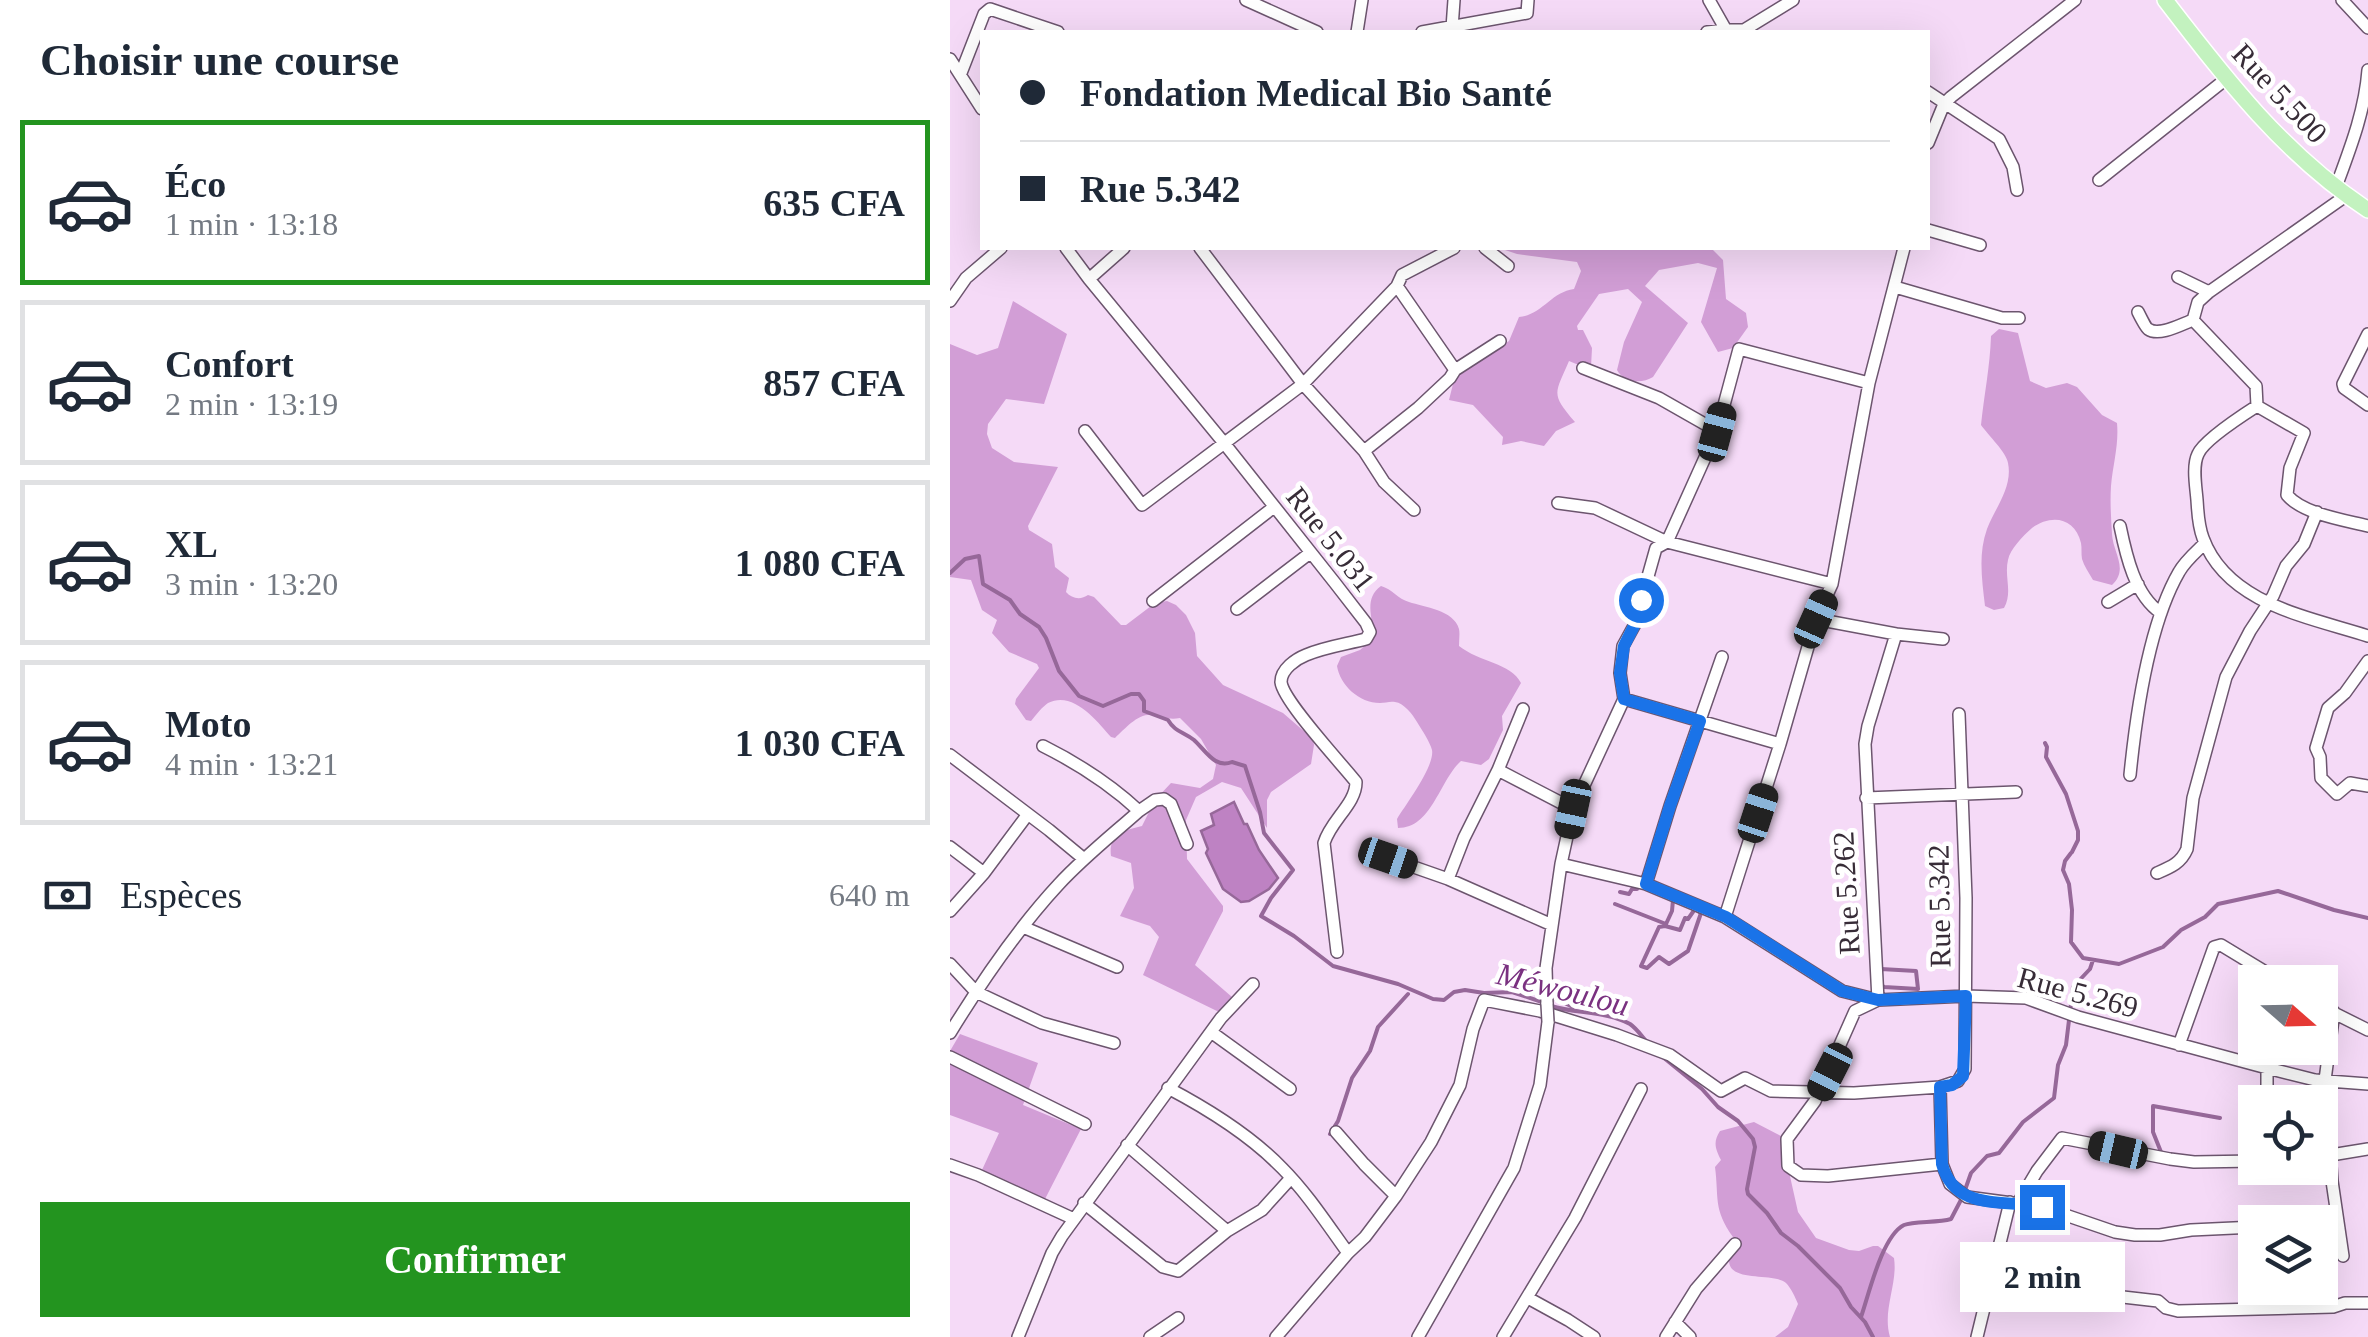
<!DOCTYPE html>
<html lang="fr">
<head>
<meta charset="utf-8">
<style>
  :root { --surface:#fff; --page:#f6f6f7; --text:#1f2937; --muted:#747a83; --line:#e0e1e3; --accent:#23941f }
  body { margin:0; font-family:"Times New Roman",serif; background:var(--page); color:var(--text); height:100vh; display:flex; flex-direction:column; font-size:38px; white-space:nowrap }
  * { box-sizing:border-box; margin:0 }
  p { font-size:32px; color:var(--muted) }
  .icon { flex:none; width:55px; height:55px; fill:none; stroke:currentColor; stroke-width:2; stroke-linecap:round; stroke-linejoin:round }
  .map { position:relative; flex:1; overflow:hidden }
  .side { display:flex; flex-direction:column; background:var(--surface); width:950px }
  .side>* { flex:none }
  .guide { position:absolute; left:30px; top:30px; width:950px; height:220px; border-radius:0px; box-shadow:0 10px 40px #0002; display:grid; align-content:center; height:220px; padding:0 40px; background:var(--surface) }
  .needle { width:65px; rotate:110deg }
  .buttons { position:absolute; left:1288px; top:965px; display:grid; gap:20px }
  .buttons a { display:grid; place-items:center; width:100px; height:100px; border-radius:0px; background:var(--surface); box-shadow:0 10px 40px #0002; font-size:50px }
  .end { position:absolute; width:45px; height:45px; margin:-22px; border:12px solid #1a73e8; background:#fff; box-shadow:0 0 0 5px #fff }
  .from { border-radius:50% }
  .bubble { position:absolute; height:70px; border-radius:0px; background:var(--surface); box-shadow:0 10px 40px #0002; font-size:32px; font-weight:700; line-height:70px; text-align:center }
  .car { position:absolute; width:30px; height:60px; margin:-30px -15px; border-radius:12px; box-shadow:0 0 8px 2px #0007; background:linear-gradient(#222 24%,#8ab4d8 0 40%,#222 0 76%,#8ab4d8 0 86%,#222 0) }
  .guide b { display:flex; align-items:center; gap:35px; height:95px; font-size:38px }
  .guide b+b { border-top:2px solid var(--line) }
  .guide i { width:25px; height:25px; background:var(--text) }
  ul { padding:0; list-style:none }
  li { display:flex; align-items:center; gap:30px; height:165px; margin:0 20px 15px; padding:0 20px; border:5px solid var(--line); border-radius:0px }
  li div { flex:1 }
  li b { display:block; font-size:38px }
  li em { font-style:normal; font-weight:700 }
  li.selected { border-color:var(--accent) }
  li>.icon { width:90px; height:90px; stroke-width:1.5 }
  h2 { padding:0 40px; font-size:45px; line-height:120px }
  .pay { display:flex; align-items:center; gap:25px; height:110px; padding:0 40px; font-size:38px }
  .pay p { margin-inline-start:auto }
  .button { display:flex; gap:20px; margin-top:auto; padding:20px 40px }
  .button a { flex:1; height:115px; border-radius:0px; background:var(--accent); color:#fff; font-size:40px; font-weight:700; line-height:115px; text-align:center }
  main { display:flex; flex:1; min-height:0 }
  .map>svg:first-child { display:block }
</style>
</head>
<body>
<main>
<section class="side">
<h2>Choisir une course</h2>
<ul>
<li class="selected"><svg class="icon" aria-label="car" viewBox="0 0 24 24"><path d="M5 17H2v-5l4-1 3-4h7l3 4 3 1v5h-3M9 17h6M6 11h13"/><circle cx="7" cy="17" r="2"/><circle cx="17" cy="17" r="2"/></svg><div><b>Éco</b><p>1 min · 13:18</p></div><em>635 CFA</em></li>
<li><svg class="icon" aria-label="car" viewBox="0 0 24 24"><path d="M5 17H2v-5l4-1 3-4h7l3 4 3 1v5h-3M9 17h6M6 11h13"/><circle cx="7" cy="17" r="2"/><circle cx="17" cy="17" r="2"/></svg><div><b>Confort</b><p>2 min · 13:19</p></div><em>857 CFA</em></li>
<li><svg class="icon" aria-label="car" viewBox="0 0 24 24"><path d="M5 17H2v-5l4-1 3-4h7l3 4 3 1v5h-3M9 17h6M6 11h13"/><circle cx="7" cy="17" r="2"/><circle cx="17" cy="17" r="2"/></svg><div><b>XL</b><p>3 min · 13:20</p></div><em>1 080 CFA</em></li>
<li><svg class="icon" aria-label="car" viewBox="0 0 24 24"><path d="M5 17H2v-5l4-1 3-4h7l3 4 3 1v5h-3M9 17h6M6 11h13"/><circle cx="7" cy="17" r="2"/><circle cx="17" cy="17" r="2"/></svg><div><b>Moto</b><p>4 min · 13:21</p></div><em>1 030 CFA</em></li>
</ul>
<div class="pay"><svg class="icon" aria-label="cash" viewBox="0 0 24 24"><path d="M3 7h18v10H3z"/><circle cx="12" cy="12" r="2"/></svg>Espèces<p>640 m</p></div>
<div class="button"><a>Confirmer</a></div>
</section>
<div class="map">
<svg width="1418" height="1337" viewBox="0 0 1418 1337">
  <rect width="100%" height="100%" fill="#f5daf7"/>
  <path fill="#d29ed6" d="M549,248H761L773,260L776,299L796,313L798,327L783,348L768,352L751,322L767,268L748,263L709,270L695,286L738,323L703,377C692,384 674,383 667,370L674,342L692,302L678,289L649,294L627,326L628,330H633L642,348L641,367L636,368L619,361C605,394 600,393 625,422L606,431L594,446L571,441L552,445L553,437L523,405L499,400L505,376L559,341L569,317C592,315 601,292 624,289L631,271L627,262L567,254Z
    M63,301L117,334L94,404L56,399L38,424L37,434L42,448L64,462L108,467L78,526L79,530L102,544L105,567L119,578L116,592C122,599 131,600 138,595L144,597L171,625H176L205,603L217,601L226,605L236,615L245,633L247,656L273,685L333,713L363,739L364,745L361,764L321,792L317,800V828L291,788L272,782L246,797L236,820L237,859L273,906V911L245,965L282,997L269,1012L193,975L209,937L200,926L170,916L184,888L181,863L161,856C158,834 175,830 192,826L205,800L221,783L250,788L263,779L266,765L251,739L230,718C219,720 213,717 203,715C188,713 176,728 165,738L161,737C147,721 123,690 98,703C92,707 86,715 81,721L76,720L65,704L66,699L89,668L87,664L59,652L42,633L47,620L32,610L21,580L0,577V344L27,355L48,348Z
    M1049,329L1068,333L1080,381L1096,388L1117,383L1127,387L1152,415L1167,423C1169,445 1163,464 1161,486C1160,502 1161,518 1162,534C1163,553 1179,569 1162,585L1143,580C1139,573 1134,566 1132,559C1131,554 1132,548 1131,543C1125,517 1101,514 1082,528C1073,536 1060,549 1058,560C1054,577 1063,592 1054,608L1044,610L1035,606C1032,580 1028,554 1037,529C1045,508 1063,487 1058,463C1057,453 1038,435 1031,425C1034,395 1040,367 1041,336Z
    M431,586C442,589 448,599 459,602C474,607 504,610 509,629C510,634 509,640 509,646C529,662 561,663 571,683L552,716L553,730L539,759L531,765L511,761C489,781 482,828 448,828L447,819C456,804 485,766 482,750C480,742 472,730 467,722C463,715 454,703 445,702C440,701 435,703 430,703C409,703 390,685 387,666L391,657L410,650L424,638C423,618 413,599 431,586Z
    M10,1034L88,1063L73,1105L131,1129L95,1199L32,1170L49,1133L0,1115V1051Z
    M804,1122L831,1136L848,1212L866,1238L899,1250L909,1251L923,1246H928L944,1258C948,1284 932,1310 940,1337H825L838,1327L848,1304C845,1297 841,1288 836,1283C823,1272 780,1283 779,1261C778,1254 783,1245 783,1237C763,1209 769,1198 765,1167L771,1160C765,1148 763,1142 770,1131Z"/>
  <path fill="#be82c3" stroke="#966899" stroke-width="2.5" d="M284,802L294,824H297L309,850L328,878L319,889L299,901L291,902L273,889L256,853L258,849L251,831L264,825L261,814Z"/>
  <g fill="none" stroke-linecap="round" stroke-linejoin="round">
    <path stroke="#966899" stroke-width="4" d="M0,573L15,559L29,556L33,584L60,600L70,614L89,627L96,638L109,671L129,696L153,706L181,694H189L194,701V711L218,720C225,732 234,732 244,740C256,751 265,769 282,762L295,766L310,812L314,833L343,870L321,898L311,916L344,936L383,966L448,984L483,999L494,1000L504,992L515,990L534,993L562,992L592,1002
      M1095,743L1097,747L1096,757L1116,794L1128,831V840L1122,852
      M1121,853L1115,861L1113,870L1119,884L1122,910L1121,942L1133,958L1169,964L1213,947L1230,931
      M670,892L679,894L682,889H687
      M665,904L716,924L722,911L723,900
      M1268,904L1328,891L1384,910L1418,918
      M745,909L751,913L738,951L719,964L709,957L697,968L691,966L709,927L715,926L730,930L735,918L738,919Z
      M1231,930L1255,917L1267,905
      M931,969L966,971L968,989L934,987L931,985Z
      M606,988H613L625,998L623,1007L602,997L600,993Z
      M601,1006C626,1014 657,1011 680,1024C686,1028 691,1035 696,1041
      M714,1058L752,1089L768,1107L788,1121L803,1139L805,1147L797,1189L798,1194L817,1213L831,1233L848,1246L890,1288L901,1307L915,1322L923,1337
      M380,1134L388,1121L402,1078L420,1051L428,1027L458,994
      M1211,1152L1203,1132V1106L1270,1118
      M1015,1190L1021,1173L1037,1156L1049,1153L1073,1122L1104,1098L1108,1065L1116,1045L1123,987L1140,969L1143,960
      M911,1317C919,1294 932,1236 954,1225C964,1221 988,1223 1001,1219L1013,1196"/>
    <g stroke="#6c556e" stroke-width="14">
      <path id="minor" d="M296,0L367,32
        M1392,0L1418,28
        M502,28L504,0
        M776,30H794L843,0
        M407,32L412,0
        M472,32L577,13L578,0
        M757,32L776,30L759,0
        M0,59L32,109
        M11,73L34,14L40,9L108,32
        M978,92L1049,139L1063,167L1067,190
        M978,143L994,104L1001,97L1125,0
        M1149,180L1276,79
        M1386,187C1400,149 1415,111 1418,70
        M1397,195L1259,292L1248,302L1243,320L1306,386L1307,406L1354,433L1340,468L1337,495C1353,514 1394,520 1418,526
        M978,230L1030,245
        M116,248L139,279L274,443L385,583L416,623L420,632L416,639C397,644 375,647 356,655C346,659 331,669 331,682C333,701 391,763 406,782C406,804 381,820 374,843L387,952
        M250,248L353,384L414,451L434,482L464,510
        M535,248L558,266
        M1228,277L1259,292
        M139,279L174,248
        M447,286L452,275L504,248
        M945,287L1052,318H1069
        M0,301L16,278L51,248
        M1188,312C1189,314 1196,328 1198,329C1209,337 1232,324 1243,320
        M1418,334L1393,384L1394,388L1418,405
        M633,368L709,398L767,431
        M1307,406C1293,415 1254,440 1248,454C1242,466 1246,487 1247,500C1248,513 1248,525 1253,538C1277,604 1359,617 1418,636
        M135,431L192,505L353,384L447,286L505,370
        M414,451L468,408L500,378L505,370L550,341
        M608,503L645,508L717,542L882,584
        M1170,526C1176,555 1185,596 1211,613
        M203,601L324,507
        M1158,602L1188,584
        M287,609L360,553
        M866,619L946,634L918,726L915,744L928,1000L905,1011L865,1101L837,1139L838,1166L851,1175L878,1176L992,1164
        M946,634L993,639
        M1418,661L1395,693L1378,708L1366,748L1370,757L1371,778L1387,794L1400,783L1418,786
        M674,699L830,744
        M1009,714L1016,898L1015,1069L1008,1081L990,1087L992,1164L1000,1184L1017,1197L1092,1207L1165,1232L1185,1235H1210L1241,1230L1305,1227
        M0,755L99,830L134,859
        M548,770L573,709
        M1180,775C1186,715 1199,624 1229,572C1235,561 1246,552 1255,543
        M916,798L1066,792
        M189,811L205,800L214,799L221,804L237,844
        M0,847L34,873
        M438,858L498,879L602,925
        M611,864L696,884L775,917L892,991L928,1000L1016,996L1076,998L1128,1017L1317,1068L1365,1080L1418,1084
        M1207,873C1221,867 1231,863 1237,849L1243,798L1276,677L1300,631L1323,596L1336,566L1354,544L1367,512
        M498,879L514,838L548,770L623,809
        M696,884L720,806L772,657
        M0,911L34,873L78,814
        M775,917L830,744L866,619L882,584L919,383L954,248
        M73,927L167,967
        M0,964L26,992L92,1023L164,1043
        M597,1004L596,968L611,864L623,809L674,699L670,673L673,646L684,626L706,548L717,542L767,431L789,349L919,383
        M1370,1006L1418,1030
        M1384,1012L1375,1080L1382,1181L1393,1256
        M261,1032L340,1089
        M0,1033C32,981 68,928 109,884C134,857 162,835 189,811C160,784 129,764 93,746
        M1229,1045L1264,947L1271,945L1332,982
        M0,1057L135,1124
        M218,1088C256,1108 302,1137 332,1168C357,1193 377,1224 398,1253
        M1317,1102V1068
        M386,1132L414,1164L446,1196
        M177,1145L277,1231L312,1210L341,1178
        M1381,1155L1418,1149
        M0,1165L28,1175L124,1219
        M134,1203L213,1267L228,1271L277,1231
        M1068,1203L1087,1171L1112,1138L1220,1159L1244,1162L1305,1161
        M1370,1227L1389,1228
        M1138,1293L1208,1301L1216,1308L1228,1311L1383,1307L1395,1303H1418
        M578,1298L618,1320L644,1337
        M725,1322L740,1337
        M68,1337L102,1253L112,1236L271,1018L303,984
        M200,1337L228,1318
        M326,1337L398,1253L415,1237L446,1196L481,1142L510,1085L523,1029L534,1000L590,1011L667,1035L720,1055L771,1091L795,1078L821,1091L904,1093L990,1087
        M468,1337L564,1168L590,1085L598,1022
        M553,1337L625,1218L691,1089
        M716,1337L746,1289L785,1244
        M1027,1337L1060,1202"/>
    </g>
    <g stroke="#fff" stroke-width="18">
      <path id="major" d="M1215,0C1275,78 1334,155 1418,210"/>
    </g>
    <use href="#minor" stroke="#fff" stroke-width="11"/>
    <use href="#major" stroke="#c3f2bf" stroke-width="15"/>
    <g stroke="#6c556e" stroke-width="14" stroke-linecap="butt">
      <path id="minor-bridge" d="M597,1004L598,1022"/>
    </g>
    <use href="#minor-bridge" stroke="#fff" stroke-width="11"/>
  </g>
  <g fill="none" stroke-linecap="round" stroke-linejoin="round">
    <path stroke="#1a73e8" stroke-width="12" d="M691,600L684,626L674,646L670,673L674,699L750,721L720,806L696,884L776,917L892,991L928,1000L1016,996L1013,1076L1002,1085L990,1087L992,1164C1005,1212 1054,1199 1092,1207"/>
  </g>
  <g text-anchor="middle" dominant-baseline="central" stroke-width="9" stroke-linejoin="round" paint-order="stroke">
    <g font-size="30" fill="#372c37" stroke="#fff">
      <text transform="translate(1330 93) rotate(47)">Rue 5.500</text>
      <text transform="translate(381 539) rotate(52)">Rue 5.031</text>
      <text transform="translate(896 893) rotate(-93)">Rue 5.262</text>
      <text transform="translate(989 906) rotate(-91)">Rue 5.342</text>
      <text transform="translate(1128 992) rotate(15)">Rue 5.269</text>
    </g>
    <g font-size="32" font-style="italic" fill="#7a3180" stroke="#fff">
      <text transform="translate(613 989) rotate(14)">Méwoulou</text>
    </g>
  </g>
</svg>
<div class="buttons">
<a><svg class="needle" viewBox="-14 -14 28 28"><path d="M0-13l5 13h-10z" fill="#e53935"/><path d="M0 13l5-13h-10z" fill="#747a83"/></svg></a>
<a><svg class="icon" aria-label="locate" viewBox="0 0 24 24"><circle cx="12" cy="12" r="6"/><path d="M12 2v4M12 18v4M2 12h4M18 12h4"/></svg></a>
<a><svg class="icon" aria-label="layers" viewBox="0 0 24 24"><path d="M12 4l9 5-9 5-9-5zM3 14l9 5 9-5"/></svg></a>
</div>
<i class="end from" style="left:691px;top:600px"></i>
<i class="end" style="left:1092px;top:1207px"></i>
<div class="bubble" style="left:1010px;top:1242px;width:165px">2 min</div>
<i class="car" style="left:767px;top:432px;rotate:15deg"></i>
<i class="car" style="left:866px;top:619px;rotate:24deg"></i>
<i class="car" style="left:623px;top:809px;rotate:192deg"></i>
<i class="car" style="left:808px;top:813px;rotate:18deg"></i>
<i class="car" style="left:438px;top:858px;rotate:109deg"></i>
<i class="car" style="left:880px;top:1072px;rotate:207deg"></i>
<i class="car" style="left:1168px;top:1150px;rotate:283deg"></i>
<div class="guide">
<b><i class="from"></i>Fondation Medical Bio Santé</b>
<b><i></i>Rue 5.342</b>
</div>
</div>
</main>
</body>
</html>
